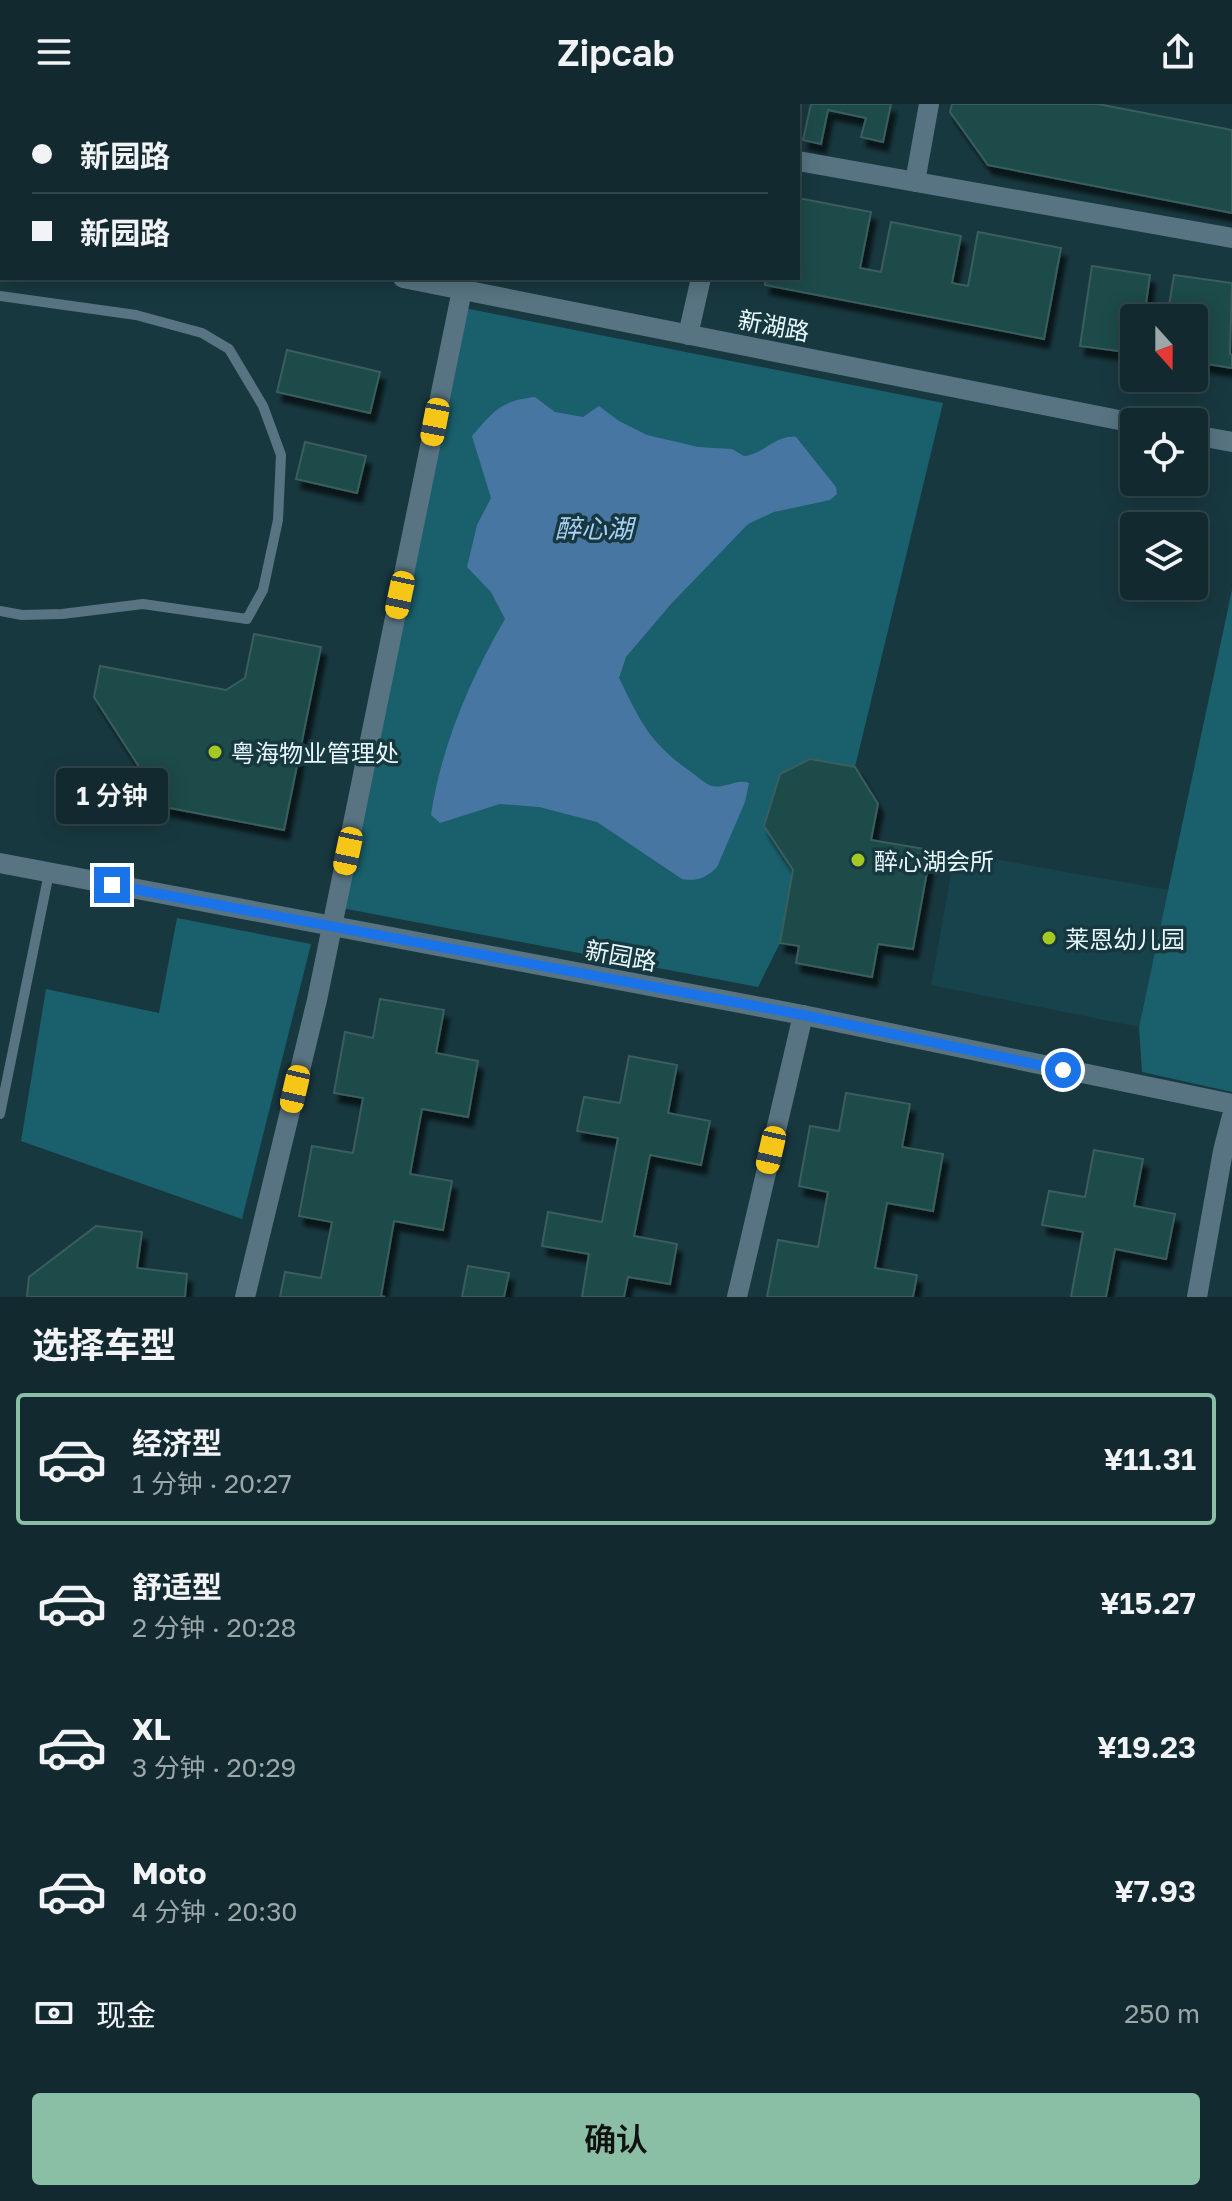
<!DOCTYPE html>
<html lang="zh">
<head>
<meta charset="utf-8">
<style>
  :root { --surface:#122a2f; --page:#1f363b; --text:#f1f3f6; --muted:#9ca7aa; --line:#31464b; --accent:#8abfa5 }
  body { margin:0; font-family:"Golos Text","Noto Sans SC",sans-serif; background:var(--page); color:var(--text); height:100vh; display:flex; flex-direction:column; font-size:30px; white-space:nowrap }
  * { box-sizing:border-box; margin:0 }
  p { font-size:26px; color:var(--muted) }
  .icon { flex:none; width:44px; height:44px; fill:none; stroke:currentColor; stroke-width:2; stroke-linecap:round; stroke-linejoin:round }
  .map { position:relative; height:1193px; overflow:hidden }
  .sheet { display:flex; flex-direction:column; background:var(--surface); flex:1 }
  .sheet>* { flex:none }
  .guide { position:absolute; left:0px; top:0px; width:800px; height:176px; box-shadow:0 4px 20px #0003,0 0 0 2px var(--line); display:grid; align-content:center; height:176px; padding:0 32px; background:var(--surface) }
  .needle { width:52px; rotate:159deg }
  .fabs { position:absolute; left:1120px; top:200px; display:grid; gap:16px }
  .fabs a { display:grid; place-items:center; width:88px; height:88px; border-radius:8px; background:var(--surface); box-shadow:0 4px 20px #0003,0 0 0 2px var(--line); font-size:40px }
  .end { position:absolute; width:36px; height:36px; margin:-18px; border:10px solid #1a73e8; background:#fff; box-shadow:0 0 0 4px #fff }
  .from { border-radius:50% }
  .bubble { position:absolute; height:56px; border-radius:8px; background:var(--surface); box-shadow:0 4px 20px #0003,0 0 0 2px var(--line); font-size:26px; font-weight:600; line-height:56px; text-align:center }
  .car { position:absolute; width:24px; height:48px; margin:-24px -12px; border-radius:10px; box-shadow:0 0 6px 2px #0007; background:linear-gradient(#f5c518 24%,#345 0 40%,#f5c518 0 76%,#345 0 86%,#f5c518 0) }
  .guide b { display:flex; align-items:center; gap:28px; height:76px; font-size:30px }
  .guide b+b { border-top:2px solid var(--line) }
  .guide i { width:20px; height:20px; background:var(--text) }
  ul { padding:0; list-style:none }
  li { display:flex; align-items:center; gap:24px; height:132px; margin:0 16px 12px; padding:0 16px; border:4px solid transparent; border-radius:8px }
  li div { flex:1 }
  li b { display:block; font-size:30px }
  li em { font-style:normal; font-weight:600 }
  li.active { border-color:var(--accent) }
  li>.icon { width:72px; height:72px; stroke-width:1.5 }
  h2 { padding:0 32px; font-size:36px; line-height:96px }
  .pay { display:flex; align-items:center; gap:20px; height:88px; padding:0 32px; font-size:30px }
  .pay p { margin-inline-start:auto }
  .action { display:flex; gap:16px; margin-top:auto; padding:16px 32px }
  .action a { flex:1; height:92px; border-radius:8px; background:var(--accent); color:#111; font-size:32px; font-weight:600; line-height:92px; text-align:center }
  header { display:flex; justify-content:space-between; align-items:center; height:104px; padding:0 32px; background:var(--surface); font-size:36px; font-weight:600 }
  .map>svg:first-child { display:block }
</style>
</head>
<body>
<header><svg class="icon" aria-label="menu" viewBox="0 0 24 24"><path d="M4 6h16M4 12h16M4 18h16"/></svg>Zipcab<svg class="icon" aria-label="share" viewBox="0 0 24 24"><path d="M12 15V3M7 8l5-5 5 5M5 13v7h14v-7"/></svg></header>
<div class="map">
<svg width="1232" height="1193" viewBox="0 0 1232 1193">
  <defs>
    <filter id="shadow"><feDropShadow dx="5" dy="9" stdDeviation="2" flood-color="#0009"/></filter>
  </defs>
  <rect width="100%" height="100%" fill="#18383f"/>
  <path fill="#17434c" d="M955,748L1168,786L1139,923L931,881Z"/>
  <path fill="#1a5f6c" d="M459,203L943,299L855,663L810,655L780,670L764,722L793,766L780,839L758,883L336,803Z
    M1232,486V988L1142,968L1139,923Z
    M177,814L311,840L242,1115L21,1037L46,885L159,909Z"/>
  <path fill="#4876a2" d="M535,293L555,308L583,313L599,302L619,317L647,331L698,343L732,345L744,352C764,350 775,331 796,333L836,383L837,390L830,396L774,408L748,420L671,500L626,553L619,574C642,620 648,637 691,668C697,672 705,680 712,682C725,685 737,674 749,679L745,698L717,763C708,773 696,778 682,775L597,718L539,703L500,700L440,719L431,711C441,643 470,575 505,515L491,488L467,463L477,421L491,394L472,332C494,307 500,297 535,293Z"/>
  <path fill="#1b4b4a" stroke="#3b5d5d" stroke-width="2" filter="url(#shadow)" d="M622,0H697V2Z
    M811,0H891L883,38L861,33L866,14L828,6L821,40L803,36Z
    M952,0H1098L1232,26V109L988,61L950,8Z
    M798,94L871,108L860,164L881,168L891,118L961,132L952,179L968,182L978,128L1061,144L1044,235L765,181L766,174H798Z
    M1092,162L1150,171L1144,214H1134V249L1080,242Z
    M1174,171L1232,179L1230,250L1232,251V264L1194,258V214H1167Z
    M287,246L380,268L370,309L277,288Z
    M305,338L366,352L357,389L296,375Z
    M254,530L321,543L284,726L165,703L94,593L100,562L226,586L245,574Z
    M810,655L855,663L878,700L871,736L931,746L913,845L878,840L872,873L796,859L799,842L780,839L793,766L764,722L780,670Z
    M380,895L444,906L436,949L478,957L468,1013L422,1005L410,1070L452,1077L443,1126L394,1117L381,1192L385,1193H280L285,1168L321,1174L332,1118L299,1112L312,1042L353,1049L363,994L334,989L345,928L373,934Z
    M629,952L677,961L668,1009L710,1017L701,1061L650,1051L634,1132L677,1140L670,1180L628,1173L624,1193H582L589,1150L542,1142L548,1108L602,1118L618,1034L577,1027L584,993L620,999Z
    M846,989L910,1000L902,1043L943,1050L933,1107L887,1099L875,1164L917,1171L913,1193H767L778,1136L818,1143L828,1088L799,1082L810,1022L839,1027Z
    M1094,1046L1143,1055L1134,1102L1175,1110L1166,1155L1115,1145L1106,1193H1071L1083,1128L1042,1121L1049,1087L1085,1093Z
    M96,1122L142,1128L137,1164L187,1170L185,1193H27L29,1173Z
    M468,1162L509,1169L504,1193H462Z"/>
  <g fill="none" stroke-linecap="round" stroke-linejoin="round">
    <path stroke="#587482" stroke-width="10" d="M0,1L3,2
      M207,2V0
      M0,192L136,211L202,229L229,245L263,302L281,351L278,416L263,486L247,515L143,500L62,510L22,511L0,507
      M0,1010L49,769"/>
    <path stroke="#587482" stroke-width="20" d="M499,0L510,2
      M580,2V0
      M740,2V0
      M798,57L1232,134
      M915,78L929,0
      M0,83H2
      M403,174L1134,319
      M688,231L701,174
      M1194,331L1232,338
      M245,1193L317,896L462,186
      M737,1193L803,911
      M1197,1193L1223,1047L1232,1012"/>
    <path stroke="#587482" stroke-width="20" d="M0,759L803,911L1232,1000"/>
  </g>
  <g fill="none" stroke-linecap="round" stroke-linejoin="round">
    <path stroke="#1a73e8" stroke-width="10" d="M112,781L803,911L1063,966"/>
  </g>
  <g fill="#a5c823" stroke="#18383f" stroke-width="3">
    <circle cx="215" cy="648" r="8"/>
    <circle cx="858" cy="756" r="8"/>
    <circle cx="1049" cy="834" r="8"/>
  </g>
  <g text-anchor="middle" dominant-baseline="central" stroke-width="7" stroke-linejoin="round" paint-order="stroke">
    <g font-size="24" fill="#e6f8fc" stroke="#18383f">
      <text transform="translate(774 221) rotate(11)">新湖路</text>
      <text transform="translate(621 851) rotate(10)">新园路</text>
    </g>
    <g font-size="24" fill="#e6f8fc" stroke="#18383f" text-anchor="start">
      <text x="231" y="648">粤海物业管理处</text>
      <text x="874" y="756">醉心湖会所</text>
      <text x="1065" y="834">莱恩幼儿园</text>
    </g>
    <g font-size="26" font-style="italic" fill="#a8d0f7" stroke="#18383f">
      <text x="594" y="424">醉心湖</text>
    </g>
  </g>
</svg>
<div class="fabs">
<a><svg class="needle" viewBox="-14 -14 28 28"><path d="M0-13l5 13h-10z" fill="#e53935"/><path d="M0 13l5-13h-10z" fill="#9ca7aa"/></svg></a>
<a><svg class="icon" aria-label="locate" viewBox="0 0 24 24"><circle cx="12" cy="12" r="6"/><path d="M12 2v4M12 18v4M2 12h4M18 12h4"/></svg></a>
<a><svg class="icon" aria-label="layers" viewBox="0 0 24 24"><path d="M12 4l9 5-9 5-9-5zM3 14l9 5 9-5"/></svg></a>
</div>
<i class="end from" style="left:1063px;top:966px"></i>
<i class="end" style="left:112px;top:781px"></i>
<div class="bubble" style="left:56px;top:664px;width:112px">1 分钟</div>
<i class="car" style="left:435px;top:318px;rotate:191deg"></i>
<i class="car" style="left:400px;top:491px;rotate:192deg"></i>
<i class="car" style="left:348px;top:747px;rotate:192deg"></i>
<i class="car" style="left:295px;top:985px;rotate:193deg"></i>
<i class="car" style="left:771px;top:1046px;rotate:193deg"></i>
<div class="guide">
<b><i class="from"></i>新园路</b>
<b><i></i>新园路</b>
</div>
</div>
<section class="sheet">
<h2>选择车型</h2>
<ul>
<li class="active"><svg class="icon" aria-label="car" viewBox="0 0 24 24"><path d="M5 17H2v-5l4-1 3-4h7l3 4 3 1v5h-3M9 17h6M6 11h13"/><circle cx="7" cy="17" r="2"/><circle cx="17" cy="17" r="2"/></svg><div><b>经济型</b><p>1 分钟 · 20:27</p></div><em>¥11.31</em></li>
<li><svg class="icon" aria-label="car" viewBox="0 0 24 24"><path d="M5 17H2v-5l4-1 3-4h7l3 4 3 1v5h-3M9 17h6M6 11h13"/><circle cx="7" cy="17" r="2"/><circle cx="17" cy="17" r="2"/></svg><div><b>舒适型</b><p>2 分钟 · 20:28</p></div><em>¥15.27</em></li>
<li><svg class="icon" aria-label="car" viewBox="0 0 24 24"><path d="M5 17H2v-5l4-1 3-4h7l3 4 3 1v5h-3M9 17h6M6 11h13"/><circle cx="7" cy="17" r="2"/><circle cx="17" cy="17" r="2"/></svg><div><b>XL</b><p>3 分钟 · 20:29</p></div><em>¥19.23</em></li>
<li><svg class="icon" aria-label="car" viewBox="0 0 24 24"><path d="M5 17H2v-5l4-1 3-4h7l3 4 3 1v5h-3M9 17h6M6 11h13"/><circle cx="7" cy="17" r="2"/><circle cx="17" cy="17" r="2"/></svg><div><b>Moto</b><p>4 分钟 · 20:30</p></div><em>¥7.93</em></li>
</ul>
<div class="pay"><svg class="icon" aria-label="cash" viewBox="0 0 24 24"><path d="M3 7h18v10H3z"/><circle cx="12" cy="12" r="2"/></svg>现金<p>250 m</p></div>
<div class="action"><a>确认</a></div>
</section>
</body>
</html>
